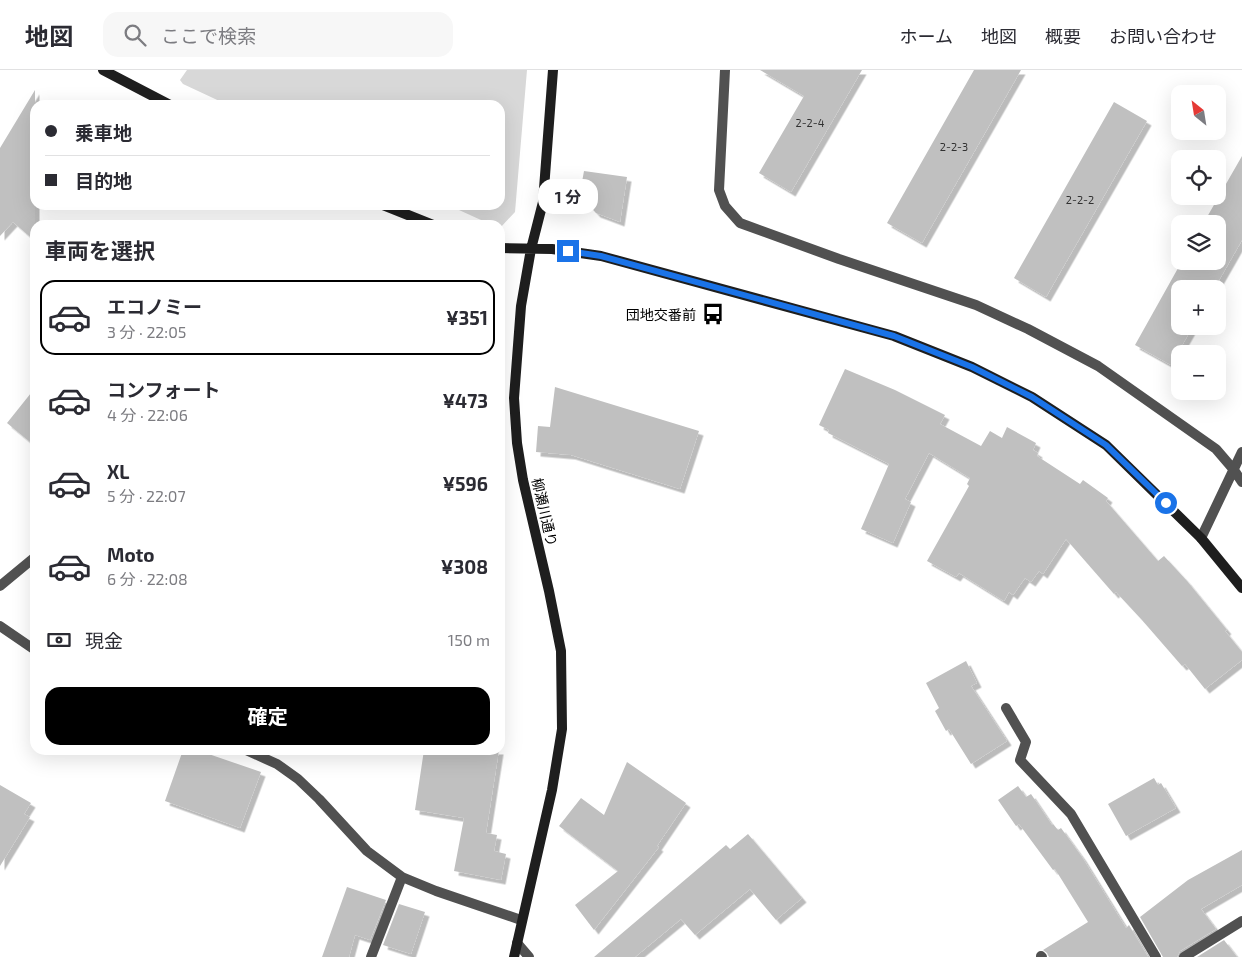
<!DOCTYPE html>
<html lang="ja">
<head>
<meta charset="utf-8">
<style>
  :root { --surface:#fff; --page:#f7f7f7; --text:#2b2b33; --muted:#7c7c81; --line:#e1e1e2; --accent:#000 }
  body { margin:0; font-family:"Exo 2","Noto Sans JP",sans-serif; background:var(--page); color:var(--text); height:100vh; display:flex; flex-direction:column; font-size:19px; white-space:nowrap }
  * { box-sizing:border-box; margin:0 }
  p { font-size:16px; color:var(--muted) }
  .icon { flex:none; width:28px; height:28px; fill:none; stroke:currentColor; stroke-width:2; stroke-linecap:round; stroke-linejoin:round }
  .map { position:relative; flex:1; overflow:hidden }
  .drawer { position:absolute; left:30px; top:150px; width:475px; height:535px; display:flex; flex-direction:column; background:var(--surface); border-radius:15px; box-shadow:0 5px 20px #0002 }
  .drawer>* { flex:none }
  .top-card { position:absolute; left:30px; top:30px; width:475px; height:110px; border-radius:15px; box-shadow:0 5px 20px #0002; display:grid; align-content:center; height:110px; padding:0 15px; background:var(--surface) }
  .needle { width:32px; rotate:330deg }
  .fabs { position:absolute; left:1171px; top:15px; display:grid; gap:10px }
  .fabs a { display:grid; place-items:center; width:55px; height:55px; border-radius:10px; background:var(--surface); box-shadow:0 5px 20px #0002; font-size:25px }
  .end { position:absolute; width:22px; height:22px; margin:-11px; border:6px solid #1a73e8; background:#fff; box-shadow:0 0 0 2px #fff }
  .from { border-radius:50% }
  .bubble { position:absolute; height:35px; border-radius:15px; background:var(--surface); box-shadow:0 5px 20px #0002; font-size:16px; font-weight:700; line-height:35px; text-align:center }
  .top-card b { display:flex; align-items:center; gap:18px; height:48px; font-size:19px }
  .top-card b+b { border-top:1px solid var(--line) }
  .top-card i { width:12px; height:12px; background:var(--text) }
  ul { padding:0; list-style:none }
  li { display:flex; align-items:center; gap:15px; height:75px; margin:0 10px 8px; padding:0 5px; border:2px solid transparent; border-radius:15px }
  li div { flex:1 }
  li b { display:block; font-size:19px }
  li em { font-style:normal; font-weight:700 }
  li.on { border-color:var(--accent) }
  li>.icon { width:45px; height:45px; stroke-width:1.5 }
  h2 { padding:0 15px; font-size:22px; line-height:60px }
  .pay { display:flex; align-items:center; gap:12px; height:55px; padding:0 15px; font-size:19px }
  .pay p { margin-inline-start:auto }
  .primary-button { display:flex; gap:10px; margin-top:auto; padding:10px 15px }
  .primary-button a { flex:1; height:58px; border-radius:15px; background:var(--accent); color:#fff; font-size:20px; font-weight:700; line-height:58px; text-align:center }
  header { display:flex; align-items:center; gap:30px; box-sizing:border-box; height:70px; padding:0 25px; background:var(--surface); border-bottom:1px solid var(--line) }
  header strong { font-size:24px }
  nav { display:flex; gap:28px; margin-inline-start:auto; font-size:18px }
  .search { width:350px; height:45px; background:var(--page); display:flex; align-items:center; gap:12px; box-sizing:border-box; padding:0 18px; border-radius:15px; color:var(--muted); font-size:19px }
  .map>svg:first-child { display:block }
</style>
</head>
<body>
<header>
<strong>地図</strong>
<div class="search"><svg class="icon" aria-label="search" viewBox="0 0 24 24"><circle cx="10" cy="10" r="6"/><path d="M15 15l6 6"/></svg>ここで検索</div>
<nav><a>ホーム</a><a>地図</a><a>概要</a><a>お問い合わせ</a></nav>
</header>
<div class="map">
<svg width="1242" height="887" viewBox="0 0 1242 887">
  <defs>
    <filter id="shadow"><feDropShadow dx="4.5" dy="4.5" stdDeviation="0" flood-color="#0004"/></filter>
  </defs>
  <rect width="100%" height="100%" fill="#fff"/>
  <path fill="#d8d8d8" d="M187,0H527L515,142L500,158V155H492L448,135H500V35H228L183,14L180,10Z"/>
  <path fill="#c0c0c0" filter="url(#shadow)" d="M760,0H862L791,122L759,103L804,26Z
    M974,0H1021L922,173L887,153Z
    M35,20V171L13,152L0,166V78Z
    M1114,32L1147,51L1046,227L1014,208Z
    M1242,86V170L1214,219H1180V256H1193L1171,295L1135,275L1182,191H1218V154H1203Z
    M584,101L627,107L620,152L596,143L587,133L580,123Z
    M845,299L895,320L945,345L940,354L981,376L990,361L1002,368L1007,357L1036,373L1033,380L1038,383L1037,386L1080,414L1083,410L1108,428L1106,431L1158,491L1164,486L1187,511L1227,560L1225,561L1242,582V590L1205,619L1185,594L1182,596L1142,550L1116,522L1114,524L1066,469L1043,504L1039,501L1031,512L1025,508L1013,525L1009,522L1004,531L959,503L956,507L927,491L969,416L967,414L970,408L929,383L905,429L911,432L893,473L861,459L889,394L828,363L829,360L819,355Z
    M555,317L699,361L680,419L571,385L536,382L538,356L550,357Z
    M35,318V376L7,353Z
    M966,591L977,613L971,616L1007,671L971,694L949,659L946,661L935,641L939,638L926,613Z
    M183,680H197L261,702L240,758L165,731Z
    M424,680H499L486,763L497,765L494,781L506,784L501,810L454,801L464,748L415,740Z
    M627,692L686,733L657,776L659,777L594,860L575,835L618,801L559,756L581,728L604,745Z
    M1154,708L1158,715L1161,713L1176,738L1126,766L1108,734Z
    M0,715L31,733L24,744L30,747L0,796Z
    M1018,716L1026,727L1031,724L1052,755L1053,754L1058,760L1061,758L1082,787L1126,858L1129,855L1148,887H1049L1047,883L1043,880L1088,852L1055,799L1053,800L1019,754L1016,756L998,730Z
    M748,764L802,828L776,850L750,819L695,865L681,849L635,887H594L726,775L730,779Z
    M1242,780V815L1201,839L1216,859L1180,881L1177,887H1163L1140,847L1188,810Z
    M347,817L386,830L370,870L355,865L349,887H322Z
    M399,834L425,842L411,884L383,875Z
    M1224,870L1237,887H1197Z"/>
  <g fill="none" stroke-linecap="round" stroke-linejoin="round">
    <path stroke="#515151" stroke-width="10" d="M725,0L719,120L725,136L740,153L839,189L976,235L1028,259L1098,296L1216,379L1234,400L1242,412
      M1201,468L1242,382
      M0,516L35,487
      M0,556L35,580
      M1006,638L1026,672L1020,690L1071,744L1156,887
      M246,680L277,694L298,709L319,729L367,781L402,807L436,821L521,850
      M517,873L529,887
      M1041,886L1042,887
      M371,887L402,807
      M1184,887L1242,851"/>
    <path stroke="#1e1e1e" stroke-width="10" d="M103,0L170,35
      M383,135L433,155
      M500,178L552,179L601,186L894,266L972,297L1032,327L1106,375L1201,468L1242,518
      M514,887L552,720L562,659L561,581L549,521L523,410L517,373L514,328L521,236L531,179L543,132L553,0"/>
  </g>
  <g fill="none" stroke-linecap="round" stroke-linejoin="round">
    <path stroke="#1a73e8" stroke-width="6" d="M568,181L601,186L894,266L972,297L1032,327L1106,375L1166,433"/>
  </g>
  <defs>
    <g id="bus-bare" transform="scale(1.725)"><path d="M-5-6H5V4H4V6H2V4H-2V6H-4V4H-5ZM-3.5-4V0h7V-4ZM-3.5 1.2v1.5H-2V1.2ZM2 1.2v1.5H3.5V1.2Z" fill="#000" stroke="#fff" stroke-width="2.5" paint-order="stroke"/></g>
  </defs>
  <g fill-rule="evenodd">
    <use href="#bus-bare" x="713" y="244"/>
  </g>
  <g text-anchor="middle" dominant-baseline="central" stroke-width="4" stroke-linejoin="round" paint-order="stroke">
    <g font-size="11" fill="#303030">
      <text x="810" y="52">2-2-4</text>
      <text x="954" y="76">2-2-3</text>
      <text x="1080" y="129">2-2-2</text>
    </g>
    <g font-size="14" fill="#000" stroke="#fff" text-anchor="end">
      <text x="696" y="244">団地交番前</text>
    </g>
    <g font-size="14" fill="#000" stroke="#fff">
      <text transform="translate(545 442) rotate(77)">柳瀬川通り</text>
    </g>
  </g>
</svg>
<div class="fabs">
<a><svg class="needle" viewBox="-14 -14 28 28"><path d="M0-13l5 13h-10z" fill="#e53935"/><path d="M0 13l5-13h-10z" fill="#7c7c81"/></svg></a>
<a><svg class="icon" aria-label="locate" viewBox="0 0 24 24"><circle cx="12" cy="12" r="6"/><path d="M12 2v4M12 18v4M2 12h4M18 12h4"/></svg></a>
<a><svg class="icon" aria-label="layers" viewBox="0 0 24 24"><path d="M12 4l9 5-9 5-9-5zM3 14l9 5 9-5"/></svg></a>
<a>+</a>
<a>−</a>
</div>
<i class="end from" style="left:1166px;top:433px"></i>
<i class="end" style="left:568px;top:181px"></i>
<div class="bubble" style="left:538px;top:109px;width:60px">1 分</div>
<div class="top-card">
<b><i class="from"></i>乗車地</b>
<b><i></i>目的地</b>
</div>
<section class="drawer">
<h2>車両を選択</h2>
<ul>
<li class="on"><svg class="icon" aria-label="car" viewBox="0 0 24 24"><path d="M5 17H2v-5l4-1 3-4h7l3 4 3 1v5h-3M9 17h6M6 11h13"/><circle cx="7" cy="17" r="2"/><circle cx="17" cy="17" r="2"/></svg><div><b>エコノミー</b><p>3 分 · 22:05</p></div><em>¥351</em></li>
<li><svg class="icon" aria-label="car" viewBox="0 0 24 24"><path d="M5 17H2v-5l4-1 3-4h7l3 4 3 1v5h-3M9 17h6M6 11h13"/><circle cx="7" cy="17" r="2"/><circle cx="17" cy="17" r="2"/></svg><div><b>コンフォート</b><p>4 分 · 22:06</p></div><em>¥473</em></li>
<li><svg class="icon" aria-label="car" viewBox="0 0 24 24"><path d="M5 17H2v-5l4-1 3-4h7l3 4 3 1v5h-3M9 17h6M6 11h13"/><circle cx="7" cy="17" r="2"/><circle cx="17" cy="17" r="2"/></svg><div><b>XL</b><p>5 分 · 22:07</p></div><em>¥596</em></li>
<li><svg class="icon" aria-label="car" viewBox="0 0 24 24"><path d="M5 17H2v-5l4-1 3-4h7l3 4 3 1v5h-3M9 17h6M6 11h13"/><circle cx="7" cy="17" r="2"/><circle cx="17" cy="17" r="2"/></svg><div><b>Moto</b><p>6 分 · 22:08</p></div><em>¥308</em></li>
</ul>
<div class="pay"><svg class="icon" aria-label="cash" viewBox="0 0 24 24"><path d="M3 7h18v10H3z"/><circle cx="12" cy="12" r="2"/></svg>現金<p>150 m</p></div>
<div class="primary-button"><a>確定</a></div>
</section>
</div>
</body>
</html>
